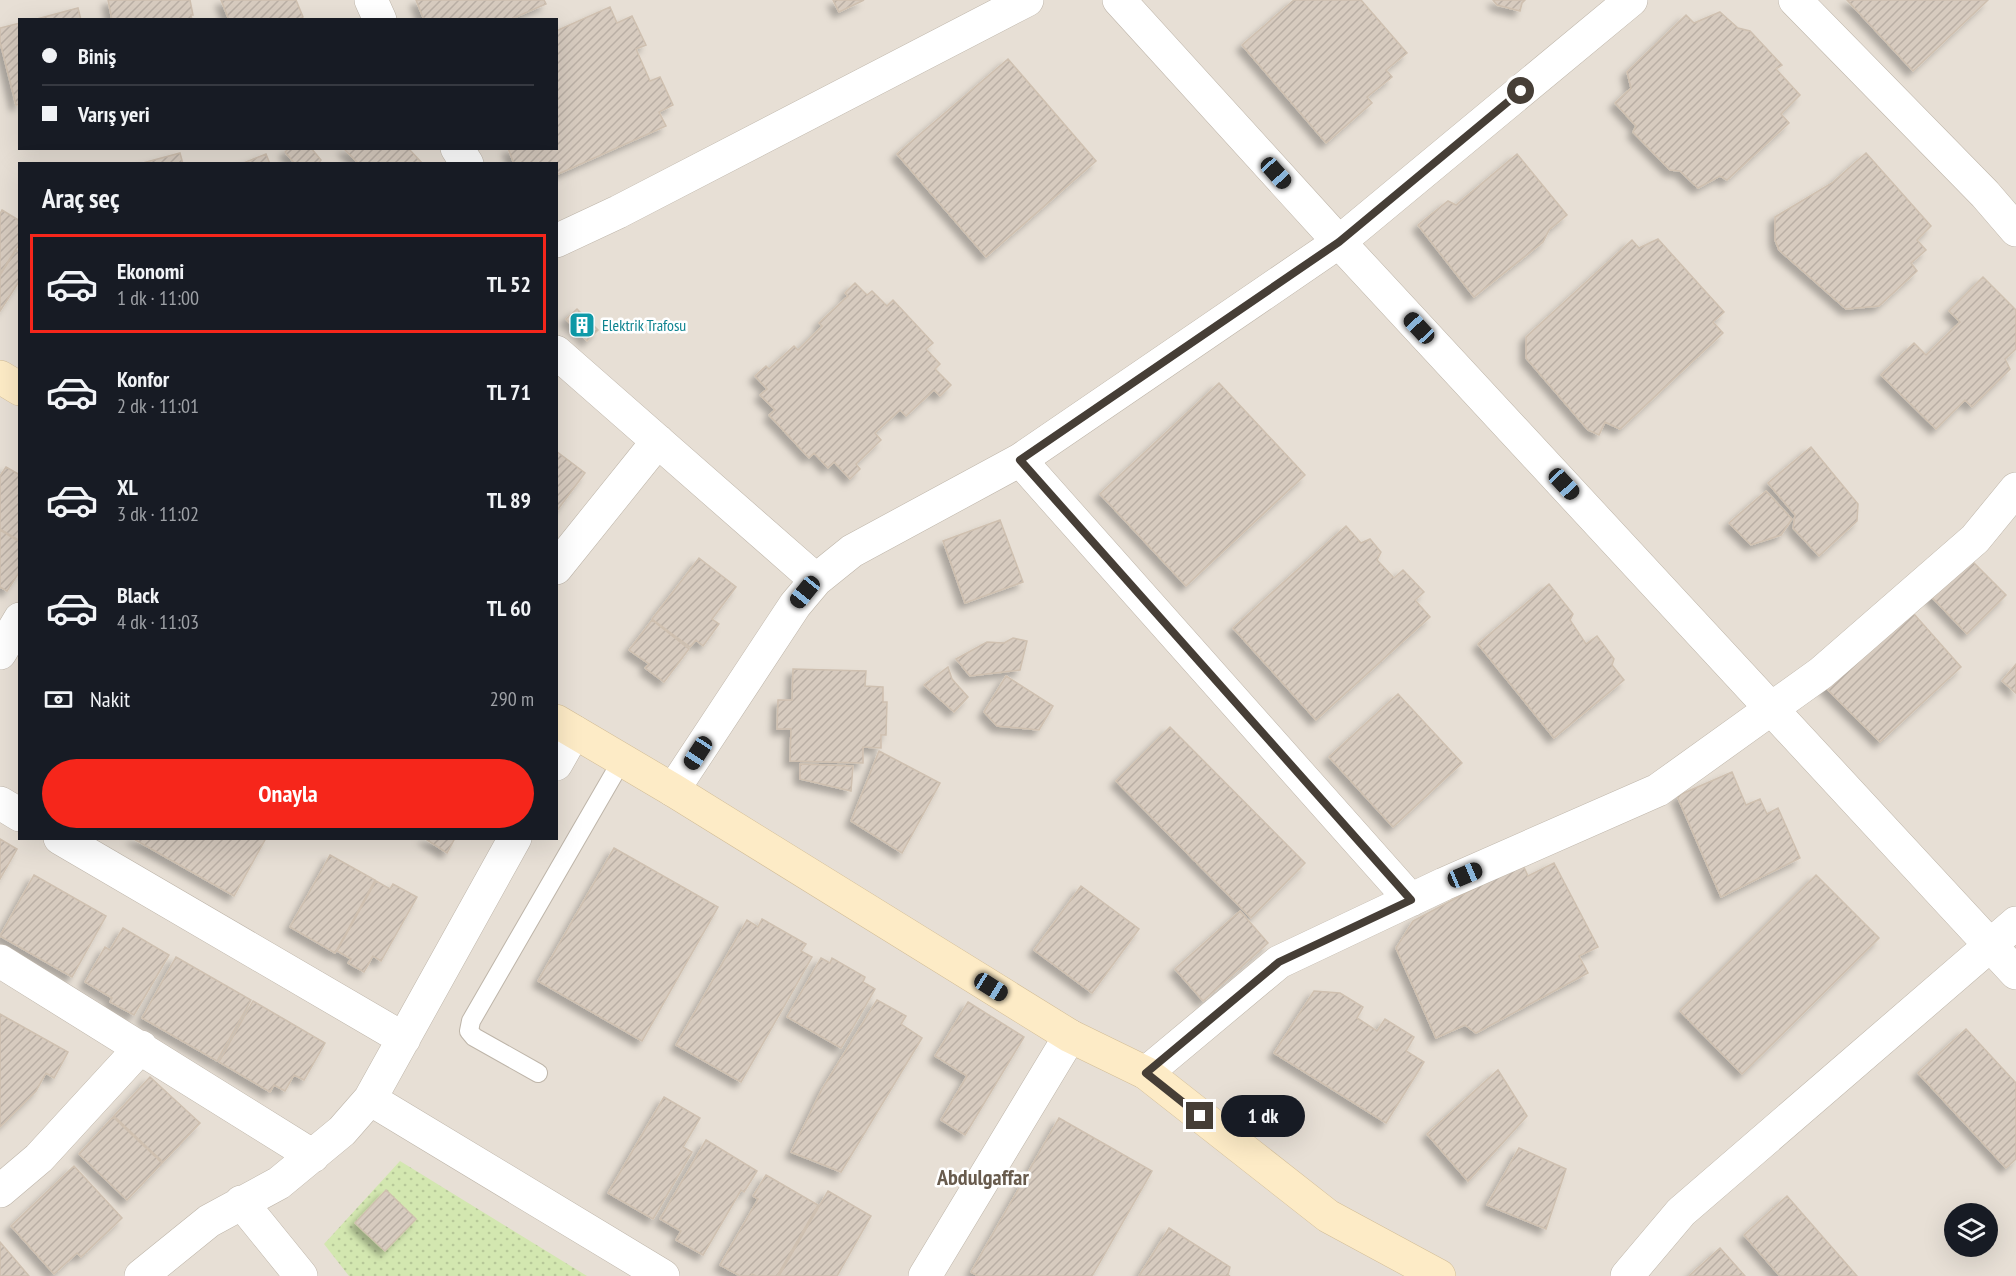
<!DOCTYPE html>
<html lang="tr">
<head>
<meta charset="utf-8">
<style>
  :root { --surface:#171b24; --page:#20242c; --text:#f1f3f6; --muted:#9ea1a6; --line:#363941; --accent:#f6261b }
  body { margin:0; font-family:"PT Sans Narrow",sans-serif; background:var(--page); color:var(--text); height:100vh; display:flex; flex-direction:column; font-size:22px; white-space:nowrap }
  * { box-sizing:border-box; margin:0 }
  p { font-size:20px; color:var(--muted) }
  .icon { flex:none; width:33px; height:33px; fill:none; stroke:currentColor; stroke-width:2; stroke-linecap:round; stroke-linejoin:round }
  .map { position:relative; flex:1; overflow:hidden }
  .side { position:absolute; left:18px; top:162px; width:540px; height:678px; display:flex; flex-direction:column; background:var(--surface); border-radius:0px; box-shadow:0 6px 24px #0002 }
  .side>* { flex:none }
  .banner { position:absolute; left:18px; top:18px; width:540px; height:132px; border-radius:0px; box-shadow:0 6px 24px #0002; display:grid; align-content:center; height:132px; padding:0 24px; background:var(--surface) }
  .buttons { position:absolute; left:1944px; top:1203px; display:grid; gap:12px }
  .buttons a { display:grid; place-items:center; width:54px; height:54px; border-radius:50%; background:var(--surface); box-shadow:0 6px 24px #0002; font-size:30px }
  .end { position:absolute; width:27px; height:27px; margin:-14px; border:8px solid #463e36; background:#fff; box-shadow:0 0 0 3px #fff }
  .from { border-radius:50% }
  .bubble { position:absolute; height:42px; border-radius:21px; background:var(--surface); box-shadow:0 6px 24px #0002; font-size:20px; font-weight:800; line-height:42px; text-align:center }
  .car { position:absolute; width:18px; height:36px; margin:-18px -9px; border-radius:8px; box-shadow:0 0 4px 2px #0007; background:linear-gradient(#222 24%,#8ab4d8 0 40%,#222 0 76%,#8ab4d8 0 86%,#222 0) }
  .banner b { display:flex; align-items:center; gap:21px; height:57px; font-size:22px }
  .banner b+b { border-top:2px solid var(--line) }
  .banner i { width:15px; height:15px; background:var(--text) }
  ul { padding:0; list-style:none }
  li { display:flex; align-items:center; gap:18px; height:99px; margin:0 12px 9px; padding:0 12px; border:3px solid transparent; border-radius:0px }
  li div { flex:1 }
  li b { display:block; font-size:22px }
  li em { font-style:normal; font-weight:800 }
  li.current { border-color:var(--accent) }
  li>.icon { width:54px; height:54px; stroke-width:1.5 }
  h2 { padding:0 24px; font-size:27px; line-height:72px }
  .pay { display:flex; align-items:center; gap:15px; height:66px; padding:0 24px; font-size:22px }
  .pay p { margin-inline-start:auto }
  .button { display:flex; gap:12px; margin-top:auto; padding:12px 24px }
  .button a { flex:1; height:69px; border-radius:36px; background:var(--accent); color:#fff; font-size:24px; font-weight:800; line-height:69px; text-align:center }
  .map>svg:first-child { display:block }
</style>
</head>
<body>
<div class="map">
<svg width="2016" height="1276" viewBox="0 0 2016 1276">
  <defs>
    <pattern id="park-dots" width="8" height="8" patternUnits="userSpaceOnUse" patternTransform="scale(1.5)"><rect width="8" height="8" fill="#d3e7b0"/><path d="M2 2h.1M6 6h.1" fill="none" stroke="#b6c798" stroke-width="1.8" stroke-linecap="round"/></pattern>
    <pattern id="building-hatch" width="6" height="6" patternUnits="userSpaceOnUse" patternTransform="scale(1.5)"><rect width="6" height="6" fill="#d7cbbf"/><path d="M-1 1l2-2M0 6l6-6M5 7l2-2" fill="none" stroke="#baafa5"/></pattern>
    <filter id="shadow"><feDropShadow dx="-5.5" dy="5.5" stdDeviation="3" flood-color="#0004"/></filter>
  </defs>
  <rect width="100%" height="100%" fill="#f3eee7"/>
  <path fill="#e7dfd5" fill-rule="evenodd" d="M0,0H2016V1276H0ZM20,20H556V148H20ZM20,164H556V838H20ZM1954,1214H1988V1246H1954Z"/>
  <path fill="url(#park-dots)" d="M400,1161L587,1276H349L324,1244Z"/>
  <path fill="url(#building-hatch)" stroke="#cfc0b0" stroke-width="1.5" filter="url(#shadow)" d="M108,0H190L193,15H191L192,20H112Z
    M221,0H296L303,17L298,20H229Z
    M416,0H544L546,4L509,20H424Z
    M833,0H864L839,12Z
    M1294,0H1361L1407,53L1386,70L1392,77L1367,97L1372,103L1326,143L1242,45Z
    M1493,0H1525L1522,3L1520,11L1497,5Z
    M1847,0H1988L1913,71Z
    M610,7L617,23L632,16L646,45L636,49L650,81L660,77L673,105L659,112L666,126L556,175V164H514L508,148H556V31Z
    M78,8L81,20H33Z
    M1720,12L1738,28L1750,31L1782,65L1776,69L1800,95L1781,114L1789,123L1727,180L1720,176L1698,188L1680,171L1670,170L1633,132L1636,126L1615,103L1631,88L1627,72L1686,15L1694,23Z
    M20,23V104L16,105L0,42V28Z
    M1008,59L1096,161L986,257L897,154Z
    M289,148H311L321,160L318,164H295L285,152Z
    M343,148H408L423,164H359Z
    M180,153L183,164H139Z
    M1866,153L1931,226L1917,240L1926,250L1911,263L1917,271L1879,306L1846,309L1779,250L1775,240V217L1832,183Z
    M266,154L270,164H241Z
    M1517,154L1567,215L1549,230L1543,242L1474,297L1418,225L1448,201L1456,205Z
    M2,210L20,221V243L0,274V214Z
    M1658,239L1724,312L1713,322L1723,333L1620,429L1605,422L1599,435L1588,430L1526,358V337L1632,240L1639,248Z
    M16,250L20,253V280L0,311V275Z
    M1983,277L2016,310V349L2005,359L2010,369L1972,407L1965,400L1936,429L1881,375L1914,343L1926,355L1960,322L1949,311Z
    M855,283L867,295L872,291L887,306L893,300L933,343L926,349L940,364L935,369L951,385L940,396L934,390L906,416L900,410L875,433L881,440L856,464L860,469L850,479L834,462L828,468L814,453L809,458L769,415L775,410L760,395L767,389L755,376L766,366L769,369L794,346L798,350L822,326L819,323L848,296L845,293Z
    M577,309L598,330L587,341L566,319Z
    M1219,383L1305,475L1186,586L1100,494Z
    M1811,447L1858,504L1857,521L1819,556L1793,528L1795,515L1768,483Z
    M556,451L585,473L556,512Z
    M6,467L20,475V541L0,529V476Z
    M1766,491L1792,519L1781,535L1751,545L1729,523Z
    M1000,520L1023,582L965,603L943,541Z
    M1346,526L1361,543L1370,539L1381,552L1377,560L1394,578L1403,570L1424,592L1415,600L1430,617L1316,720L1233,628Z
    M0,530L20,542V571L7,591L0,587Z
    M1964,553L2006,595L1967,634L1923,588Z
    M699,558L736,587L712,619L719,624L703,646L696,640L690,647L652,619Z
    M1549,584L1573,614L1570,620L1586,644L1597,636L1614,659L1612,665L1624,680L1554,738L1478,644Z
    M1906,605L1961,667L1880,742L1819,681Z
    M652,620L689,649L664,682L645,668L649,664L629,650Z
    M1013,638L1027,641L1020,670L970,676L956,659L987,642L1004,643Z
    M2016,664V693L2002,681Z
    M948,667L952,679L968,697L954,712L924,685Z
    M793,669L866,671L865,686L883,687V702H887L886,735H881V748L863,747V763L790,761L791,729H777L778,700H792Z
    M1006,676L1053,706L1039,730L997,726L984,712Z
    M1398,694L1462,763L1393,827L1329,757Z
    M1170,727L1305,863L1251,918L1116,781Z
    M879,751L940,783L902,853L851,821Z
    M800,764L853,766L851,791L800,779Z
    M1732,772L1746,805L1760,799L1767,814L1778,808L1800,858L1721,897L1677,796Z
    M132,838H266L234,896Z
    M424,838H455L447,853Z
    M0,839L17,849L0,879Z
    M614,848L718,907L642,1041L538,981Z
    M330,855L375,880L335,953L290,927Z
    M1522,863L1528,876L1554,863L1598,947L1579,956L1588,973L1476,1033L1465,1025L1436,1038L1396,948L1413,921Z
    M34,875L106,916L72,977L0,936Z
    M1816,875L1879,938L1742,1074L1680,1011Z
    M376,881L390,889L393,884L417,897L381,961L373,956L364,972L348,963L351,959L337,951Z
    M1081,886L1139,929L1092,993L1034,950Z
    M1240,911L1268,943L1203,1001L1175,969Z
    M762,919L806,944L801,951L812,957L741,1082L676,1045L747,920L758,927Z
    M123,928L169,955L134,1015L110,1002L112,998L85,982L105,947L110,950Z
    M176,957L251,1000L217,1061L142,1018Z
    M821,958L830,963L832,958L865,977L863,982L875,989L841,1048L787,1017Z
    M1314,991L1340,993L1363,1007L1357,1018L1377,1031L1385,1019L1414,1037L1406,1051L1424,1062L1386,1123L1274,1053Z
    M877,1000L906,1016L901,1024L922,1038L841,1172L791,1152L822,1089Z
    M253,1001L325,1043L304,1080L294,1075L285,1091L274,1085L270,1092L219,1062Z
    M968,1002L1024,1037L965,1135L941,1120L967,1076L935,1056Z
    M0,1014L68,1052L54,1078L46,1073L36,1091L0,1127Z
    M1966,1029L2016,1083V1159L2006,1168L1918,1073Z
    M1498,1070L1527,1116L1468,1181L1427,1134Z
    M150,1077L200,1123L163,1162L114,1116Z
    M664,1097L700,1118L683,1147L692,1152L653,1219L608,1193Z
    M113,1117L162,1163L127,1200L79,1154Z
    M1059,1118L1152,1171L1092,1276H978L971,1272Z
    M706,1140L757,1171L744,1192L741,1190L703,1255L676,1240L681,1231L660,1219Z
    M1519,1148L1566,1169L1546,1229L1487,1205Z
    M74,1166L122,1218L81,1257L77,1253L54,1274L11,1226Z
    M766,1175L818,1205L777,1276H756L752,1274L751,1276H740L720,1265L758,1199L753,1196Z
    M386,1190L416,1219L385,1251L355,1223Z
    M828,1191L871,1216L837,1276H779Z
    M1787,1196L1857,1276H1780L1744,1235Z
    M1169,1228L1230,1267L1228,1275L1230,1276H1139Z
    M0,1242L29,1276H0Z
    M1720,1248L1745,1276H1689Z"/>
  <g fill="none" stroke-linecap="round" stroke-linejoin="round">
    <g stroke="#beb5a9" stroke-width="20">
      <path id="service" d="M538,1073L474,1037L469,1031L471,1021L622,760"/>
    </g>
    <g stroke="#beb5a9" stroke-width="34">
      <path id="minor" d="M371,0L380,20
        M1119,0L1339,242L2016,973
        M1795,0L1985,194L2016,230
        M457,148L467,164
        M556,241L618,212L1027,0
        M556,352L816,580
        M1020,460L1411,900
        M556,568L658,441
        M0,653L20,619
        M556,764L574,732
        M673,790L795,605L816,580L852,551L1020,460L1339,242L1631,0
        M0,803L20,815
        M60,838L404,1039
        M0,961L313,1156
        M1146,1073L1279,962L1444,884L1658,790L1821,673L1975,539L2016,489
        M370,1099L663,1276
        M0,1191L39,1158L141,1047
        M241,1202L301,1276
        M141,1276L209,1221L279,1183L342,1131L370,1099L515,838
        M925,1276L1070,1036
        M1627,1276L1681,1212L2016,923"/>
    </g>
    <g stroke="#d2bd97" stroke-width="34">
      <path id="secondary" d="M0,377L20,389
        M556,721L673,790L1070,1036L1146,1073L1328,1216L1439,1276"/>
    </g>
    <use href="#service" stroke="#fff" stroke-width="18"/>
    <use href="#minor" stroke="#fff" stroke-width="33"/>
    <use href="#secondary" stroke="#fdebc6" stroke-width="33"/>
  </g>
  <g fill="none" stroke-linecap="round" stroke-linejoin="round">
    <path stroke="#463e36" stroke-width="8" d="M1200,1116L1146,1073L1279,962L1411,900L1020,460L1339,242L1521,91"/>
  </g>
  <defs>
    <g id="building-square" transform="scale(1.35)"><rect x="-9" y="-9" width="18" height="18" rx="4" fill="#0f9aa8" stroke="#fff"/><path d="M-4-6H4V6H1V3H-1V6H-4ZM-2.5-4.3h1.7v1.8h-1.7ZM.8-4.3h1.7v1.8H.8ZM-2.5-1h1.7V.8h-1.7ZM.8-1h1.7V.8H.8Z" fill="#fff"/></g>
  </defs>
  <g fill-rule="evenodd">
    <use href="#building-square" x="582" y="325"/>
  </g>
  <g text-anchor="middle" dominant-baseline="central" stroke-width="5" stroke-linejoin="round" paint-order="stroke">
    <g font-size="16" fill="#0d838f" stroke="#fff" text-anchor="start">
      <text x="602" y="325">Elektrik Trafosu</text>
    </g>
    <g font-size="22" font-weight="bold" fill="#685b4d" stroke="#fff">
      <text x="983" y="1177">Abdulgaffar</text>
    </g>
  </g>
</svg>
<div class="buttons">
<a><svg class="icon" aria-label="layers" viewBox="0 0 24 24"><path d="M12 4l9 5-9 5-9-5zM3 14l9 5 9-5"/></svg></a>
</div>
<i class="end from" style="left:1521px;top:91px"></i>
<i class="end" style="left:1200px;top:1116px"></i>
<div class="bubble" style="left:1221px;top:1095px;width:84px">1 dk</div>
<i class="car" style="left:1276px;top:173px;rotate:138deg"></i>
<i class="car" style="left:1419px;top:328px;rotate:317deg"></i>
<i class="car" style="left:1564px;top:484px;rotate:137deg"></i>
<i class="car" style="left:805px;top:592px;rotate:219deg"></i>
<i class="car" style="left:698px;top:753px;rotate:213deg"></i>
<i class="car" style="left:1465px;top:875px;rotate:67deg"></i>
<i class="car" style="left:991px;top:987px;rotate:122deg"></i>
<div class="banner">
<b><i class="from"></i>Biniş</b>
<b><i></i>Varış yeri</b>
</div>
<section class="side">
<h2>Araç seç</h2>
<ul>
<li class="current"><svg class="icon" aria-label="car" viewBox="0 0 24 24"><path d="M5 17H2v-5l4-1 3-4h7l3 4 3 1v5h-3M9 17h6M6 11h13"/><circle cx="7" cy="17" r="2"/><circle cx="17" cy="17" r="2"/></svg><div><b>Ekonomi</b><p>1 dk · 11:00</p></div><em>TL 52</em></li>
<li><svg class="icon" aria-label="car" viewBox="0 0 24 24"><path d="M5 17H2v-5l4-1 3-4h7l3 4 3 1v5h-3M9 17h6M6 11h13"/><circle cx="7" cy="17" r="2"/><circle cx="17" cy="17" r="2"/></svg><div><b>Konfor</b><p>2 dk · 11:01</p></div><em>TL 71</em></li>
<li><svg class="icon" aria-label="car" viewBox="0 0 24 24"><path d="M5 17H2v-5l4-1 3-4h7l3 4 3 1v5h-3M9 17h6M6 11h13"/><circle cx="7" cy="17" r="2"/><circle cx="17" cy="17" r="2"/></svg><div><b>XL</b><p>3 dk · 11:02</p></div><em>TL 89</em></li>
<li><svg class="icon" aria-label="car" viewBox="0 0 24 24"><path d="M5 17H2v-5l4-1 3-4h7l3 4 3 1v5h-3M9 17h6M6 11h13"/><circle cx="7" cy="17" r="2"/><circle cx="17" cy="17" r="2"/></svg><div><b>Black</b><p>4 dk · 11:03</p></div><em>TL 60</em></li>
</ul>
<div class="pay"><svg class="icon" aria-label="cash" viewBox="0 0 24 24"><path d="M3 7h18v10H3z"/><circle cx="12" cy="12" r="2"/></svg>Nakit<p>290 m</p></div>
<div class="button"><a>Onayla</a></div>
</section>
</div>
</body>
</html>
